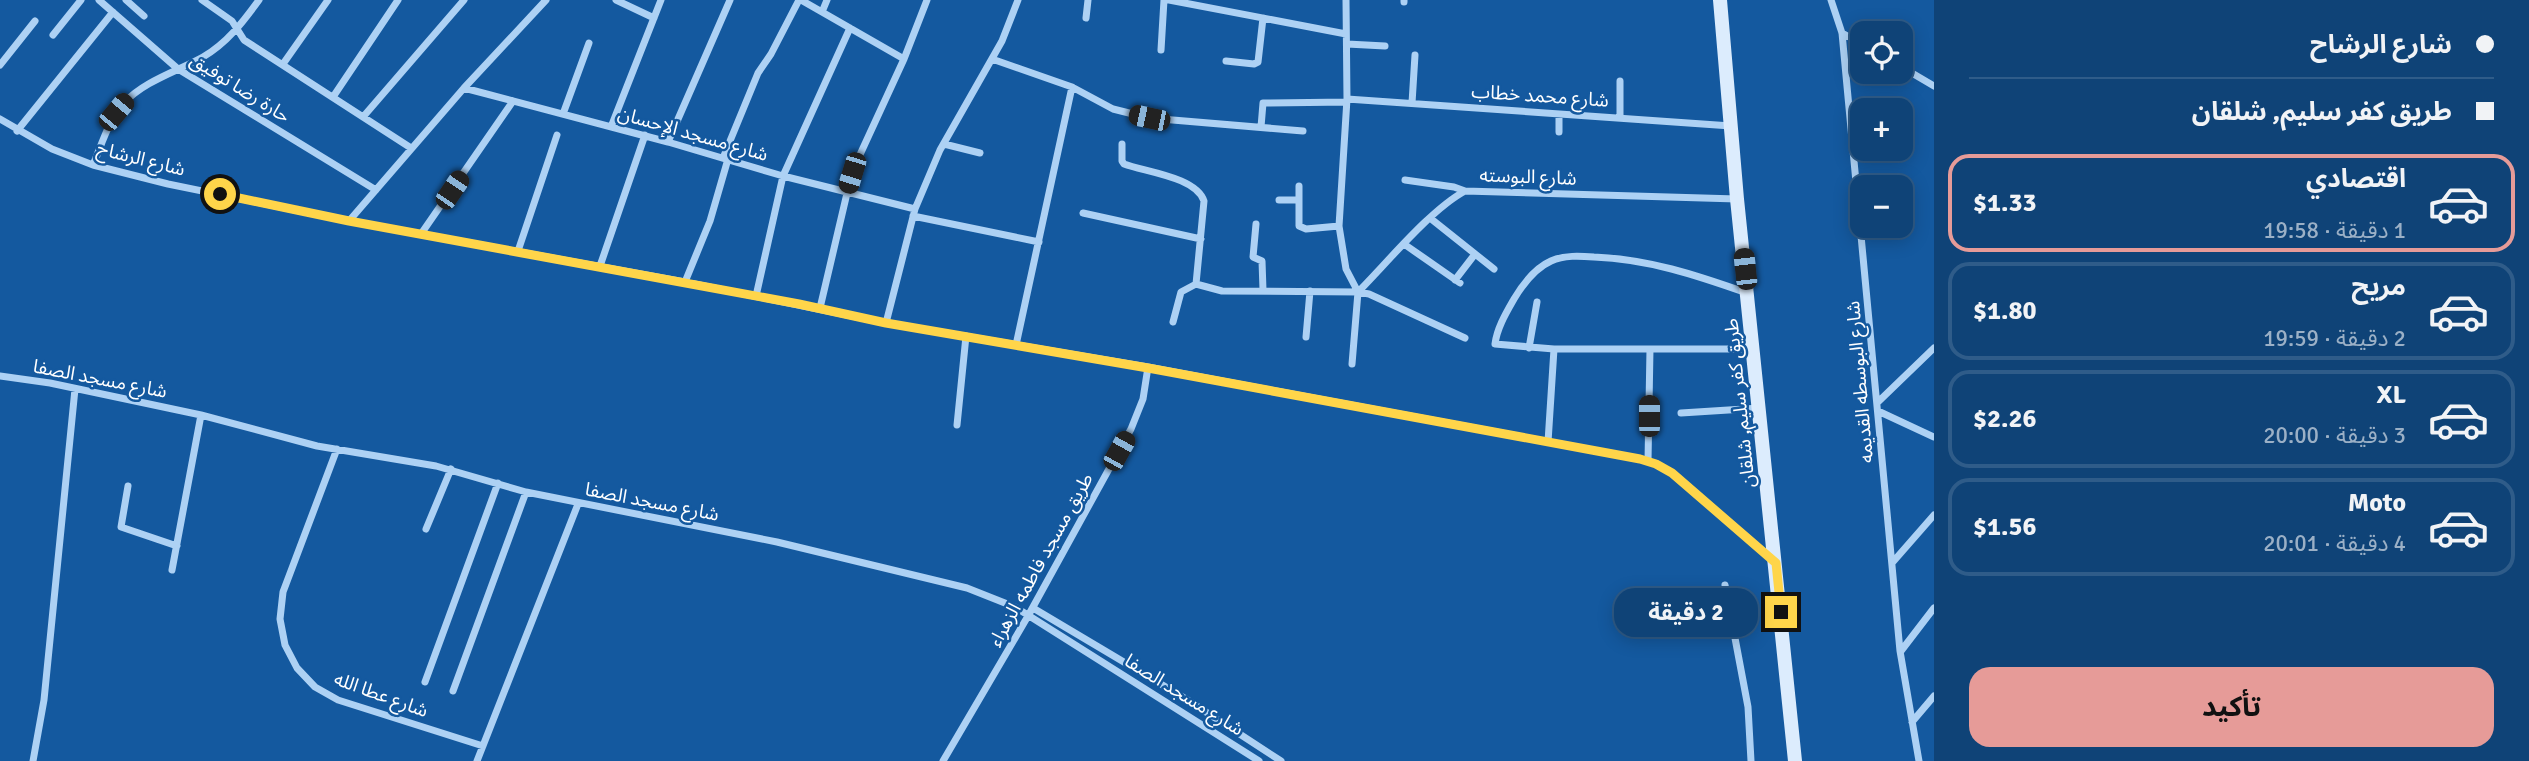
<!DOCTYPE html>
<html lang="ar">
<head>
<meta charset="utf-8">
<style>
  :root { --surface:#0f4377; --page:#184a7c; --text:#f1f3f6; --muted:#9bb0c6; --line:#2f5c89; --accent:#e69b98 }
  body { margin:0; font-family:Signika,"Noto Sans Arabic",sans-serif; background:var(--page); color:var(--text); direction:rtl; height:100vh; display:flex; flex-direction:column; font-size:26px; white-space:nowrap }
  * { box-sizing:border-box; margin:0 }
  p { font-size:23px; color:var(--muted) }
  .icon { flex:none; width:38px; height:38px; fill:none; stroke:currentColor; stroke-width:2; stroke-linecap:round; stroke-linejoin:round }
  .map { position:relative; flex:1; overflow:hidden; direction:ltr }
  .panel { display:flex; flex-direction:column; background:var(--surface); width:595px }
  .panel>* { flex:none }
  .hud { display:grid; align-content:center; height:154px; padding:0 35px; background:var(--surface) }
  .controls { position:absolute; left:1850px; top:21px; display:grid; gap:14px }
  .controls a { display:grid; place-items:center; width:63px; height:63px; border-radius:14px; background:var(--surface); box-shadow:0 4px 18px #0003,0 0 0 2px var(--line); font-size:35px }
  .end { position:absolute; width:32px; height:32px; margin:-16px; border:9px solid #ffd54a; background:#111; box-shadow:0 0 0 4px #111 }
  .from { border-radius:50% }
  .bubble { position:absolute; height:49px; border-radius:21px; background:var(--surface); box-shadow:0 4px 18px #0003,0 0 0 2px var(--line); font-size:23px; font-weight:700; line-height:49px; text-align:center; direction:rtl }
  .car { position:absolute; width:21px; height:42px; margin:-21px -10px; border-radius:9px; box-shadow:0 0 5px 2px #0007; background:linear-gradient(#222 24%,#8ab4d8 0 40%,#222 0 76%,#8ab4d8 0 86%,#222 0) }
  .hud b { display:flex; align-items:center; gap:24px; height:66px; font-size:26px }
  .hud b+b { border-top:2px solid var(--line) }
  .hud i { width:18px; height:18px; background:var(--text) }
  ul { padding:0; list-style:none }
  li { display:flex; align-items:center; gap:21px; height:98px; margin:0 14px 10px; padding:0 21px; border:4px solid var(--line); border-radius:21px }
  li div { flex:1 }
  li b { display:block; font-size:26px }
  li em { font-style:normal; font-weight:700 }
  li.current { border-color:var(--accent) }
  li>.icon { width:63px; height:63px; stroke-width:1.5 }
  .primary-button { display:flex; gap:14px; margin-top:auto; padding:14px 35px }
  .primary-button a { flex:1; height:80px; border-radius:21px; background:var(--accent); color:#111; font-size:28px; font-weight:700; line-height:80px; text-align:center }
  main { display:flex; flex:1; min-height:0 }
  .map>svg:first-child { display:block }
</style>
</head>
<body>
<main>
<section class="panel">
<div class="hud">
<b><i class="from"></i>شارع الرشاح</b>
<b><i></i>طريق كفر سليم, شلقان</b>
</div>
<ul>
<li class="current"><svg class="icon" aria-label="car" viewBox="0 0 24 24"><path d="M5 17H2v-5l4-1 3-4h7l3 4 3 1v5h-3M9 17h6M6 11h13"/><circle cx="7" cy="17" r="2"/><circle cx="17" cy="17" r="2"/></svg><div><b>اقتصادي</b><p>1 دقيقة · 19:58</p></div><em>$1.33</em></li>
<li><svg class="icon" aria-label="car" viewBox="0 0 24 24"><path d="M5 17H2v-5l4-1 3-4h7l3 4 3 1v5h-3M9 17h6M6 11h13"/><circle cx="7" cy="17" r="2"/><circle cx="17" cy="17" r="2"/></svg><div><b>مريح</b><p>2 دقيقة · 19:59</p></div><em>$1.80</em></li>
<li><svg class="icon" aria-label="car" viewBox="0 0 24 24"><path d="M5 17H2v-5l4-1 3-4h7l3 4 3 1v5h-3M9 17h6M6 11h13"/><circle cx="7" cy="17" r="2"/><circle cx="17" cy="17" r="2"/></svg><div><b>XL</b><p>3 دقيقة · 20:00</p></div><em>$2.26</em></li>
<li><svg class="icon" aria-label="car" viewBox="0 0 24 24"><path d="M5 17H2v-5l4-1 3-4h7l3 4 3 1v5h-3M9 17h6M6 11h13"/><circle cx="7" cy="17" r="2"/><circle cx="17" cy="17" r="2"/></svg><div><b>Moto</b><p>4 دقيقة · 20:01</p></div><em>$1.56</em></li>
</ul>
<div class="primary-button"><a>تأكيد</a></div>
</section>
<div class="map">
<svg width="1934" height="761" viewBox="0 0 1934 761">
  <rect width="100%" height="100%" fill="#14599f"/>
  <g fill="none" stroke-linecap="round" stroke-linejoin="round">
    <path stroke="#add1f4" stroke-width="7" d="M99,0L178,69L376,190
      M126,0L144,16
      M202,0L232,21L244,40L411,148
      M616,0L654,18
      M801,0L904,59
      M1169,0L1346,34
      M1346,0L1347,99L1339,226L1346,269L1358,292
      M1831,0L1842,33L1900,651L1919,761
      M1404,2V0
      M822,12L827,0
      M1086,18L1088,0
      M1842,33L1862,44
      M53,35L81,0
      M1347,44L1385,46
      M1161,50L1164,0
      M992,59L1072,87L1113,109L1149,118L1303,131
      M1226,61L1254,64L1258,62L1263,18
      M283,64L328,0
      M0,65L35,21
      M1900,66L1934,86
      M1620,81V118
      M464,88L668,142L783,176L915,209
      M333,97L398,0
      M1347,99L1731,126
      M1412,103L1415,55
      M563,114L589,43
      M363,117L464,0
      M0,119L52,149L93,165L168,184L349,221L685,282L886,323L1148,367L1640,459L1656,464L1672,473L1773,560
      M611,127L661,0
      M1261,127L1263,103L1347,102
      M17,131L113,12
      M1559,132V114
      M668,142L730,0
      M944,144L980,153
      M1122,144V161L1124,164C1146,172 1196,177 1204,201L1196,284L1181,292L1173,322
      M723,158L758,73L771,54L799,0
      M93,165C102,144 109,119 124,103C144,81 178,71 203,57C227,43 243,22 259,0
      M1405,180L1454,187L1465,191
      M1299,186V226L1306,229L1339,226
      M1279,200H1299
      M1083,213L1201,239
      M913,216L1039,242
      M1430,218L1494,269
      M349,221L464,88L546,0
      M1256,224L1253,257L1262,261L1263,290
      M421,234L513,101
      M1404,244L1460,283
      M518,251L557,135
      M600,266L645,135
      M1455,280L1475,254
      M685,282L710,221L728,159
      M1196,284L1222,291L1358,292L1369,294L1465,338
      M1358,292C1387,263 1430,210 1465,191L1737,199
      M1747,293C1696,275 1648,259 1594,257C1580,256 1564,255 1551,261C1535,268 1523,284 1514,299C1506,313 1497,328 1495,344L1554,349H1752
      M756,296L783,176L850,28
      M820,308L852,172L904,59L927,0
      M886,323L915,209L940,150L1002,41L1018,0
      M1306,337L1310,291
      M1016,345L1072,87
      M1529,348L1537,302
      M1352,364L1358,292
      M0,376L50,383L201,415L317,446L436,466L526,492L777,542L967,588L1015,607L1259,761
      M1878,402L1934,348
      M1878,411L1934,437
      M1681,413L1760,408
      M957,425L966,336
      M1548,442L1554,349
      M337,449L283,592L280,619L285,645L297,668L315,687L338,700L483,746
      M1648,461L1650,349
      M128,486L121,527L177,546
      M426,529L451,469
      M1892,563L1934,515
      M172,570L201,415
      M1725,585L1748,707L1751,761
      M1033,608L1186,699L1281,761
      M1901,651L1934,608
      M425,682L498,483
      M453,691L526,492
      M1912,722L1934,696
      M33,761L44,700L75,389
      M477,761L578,504
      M943,761L1028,616L1131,429L1143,399L1148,367"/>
    <path stroke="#dcecfd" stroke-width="14" d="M1720,0L1737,199L1795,761"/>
  </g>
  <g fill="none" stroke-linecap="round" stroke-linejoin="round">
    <path stroke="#ffd54a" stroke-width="9" d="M220,194L349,221L799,304L886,323L1148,368L1640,459L1656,464L1672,473L1776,563L1781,612"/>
  </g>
  <g text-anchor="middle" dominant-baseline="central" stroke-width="5" stroke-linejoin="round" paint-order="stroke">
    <g font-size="19" fill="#fff" stroke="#14599f">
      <text transform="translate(240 88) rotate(32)">حارة رضا توفيق</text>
      <text transform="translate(1540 96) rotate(4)">شارع محمد خطاب</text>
      <text transform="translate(693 134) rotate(16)">شارع مسجد الإحسان</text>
      <text transform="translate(141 159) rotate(14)">شارع الرشاح</text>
      <text transform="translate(1528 177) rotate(2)">شارع البوسته</text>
      <text transform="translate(100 379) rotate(11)">شارع مسجد الصفا</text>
      <text transform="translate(1860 382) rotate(-95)">شارع البوسطه القديمه</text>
      <text transform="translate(1740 403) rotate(-96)">طريق كفر سليم, شلقان</text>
      <text transform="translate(652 502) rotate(11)">شارع مسجد الصفا</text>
      <text transform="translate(1041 560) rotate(-61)">طريق مسجد فاطمه الزهراء</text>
      <text transform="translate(381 695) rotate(20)">شارع عطا الله</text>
      <text transform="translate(1184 695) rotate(32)">شارع مسجد الصفا</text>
    </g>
  </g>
</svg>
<div class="controls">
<a><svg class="icon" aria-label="locate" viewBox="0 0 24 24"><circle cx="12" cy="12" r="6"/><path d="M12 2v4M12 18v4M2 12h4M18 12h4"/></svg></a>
<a>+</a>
<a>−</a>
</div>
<i class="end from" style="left:220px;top:194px"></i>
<i class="end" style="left:1781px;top:612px"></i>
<div class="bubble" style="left:1614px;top:588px;width:144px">2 دقيقة</div>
<i class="car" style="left:116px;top:112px;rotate:40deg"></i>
<i class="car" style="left:1149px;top:118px;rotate:282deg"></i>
<i class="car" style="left:852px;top:173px;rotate:197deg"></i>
<i class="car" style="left:452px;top:190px;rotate:34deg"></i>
<i class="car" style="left:1745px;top:269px;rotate:354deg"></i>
<i class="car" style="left:1649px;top:416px;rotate:0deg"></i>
<i class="car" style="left:1119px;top:451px;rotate:29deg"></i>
</div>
</main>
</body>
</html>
